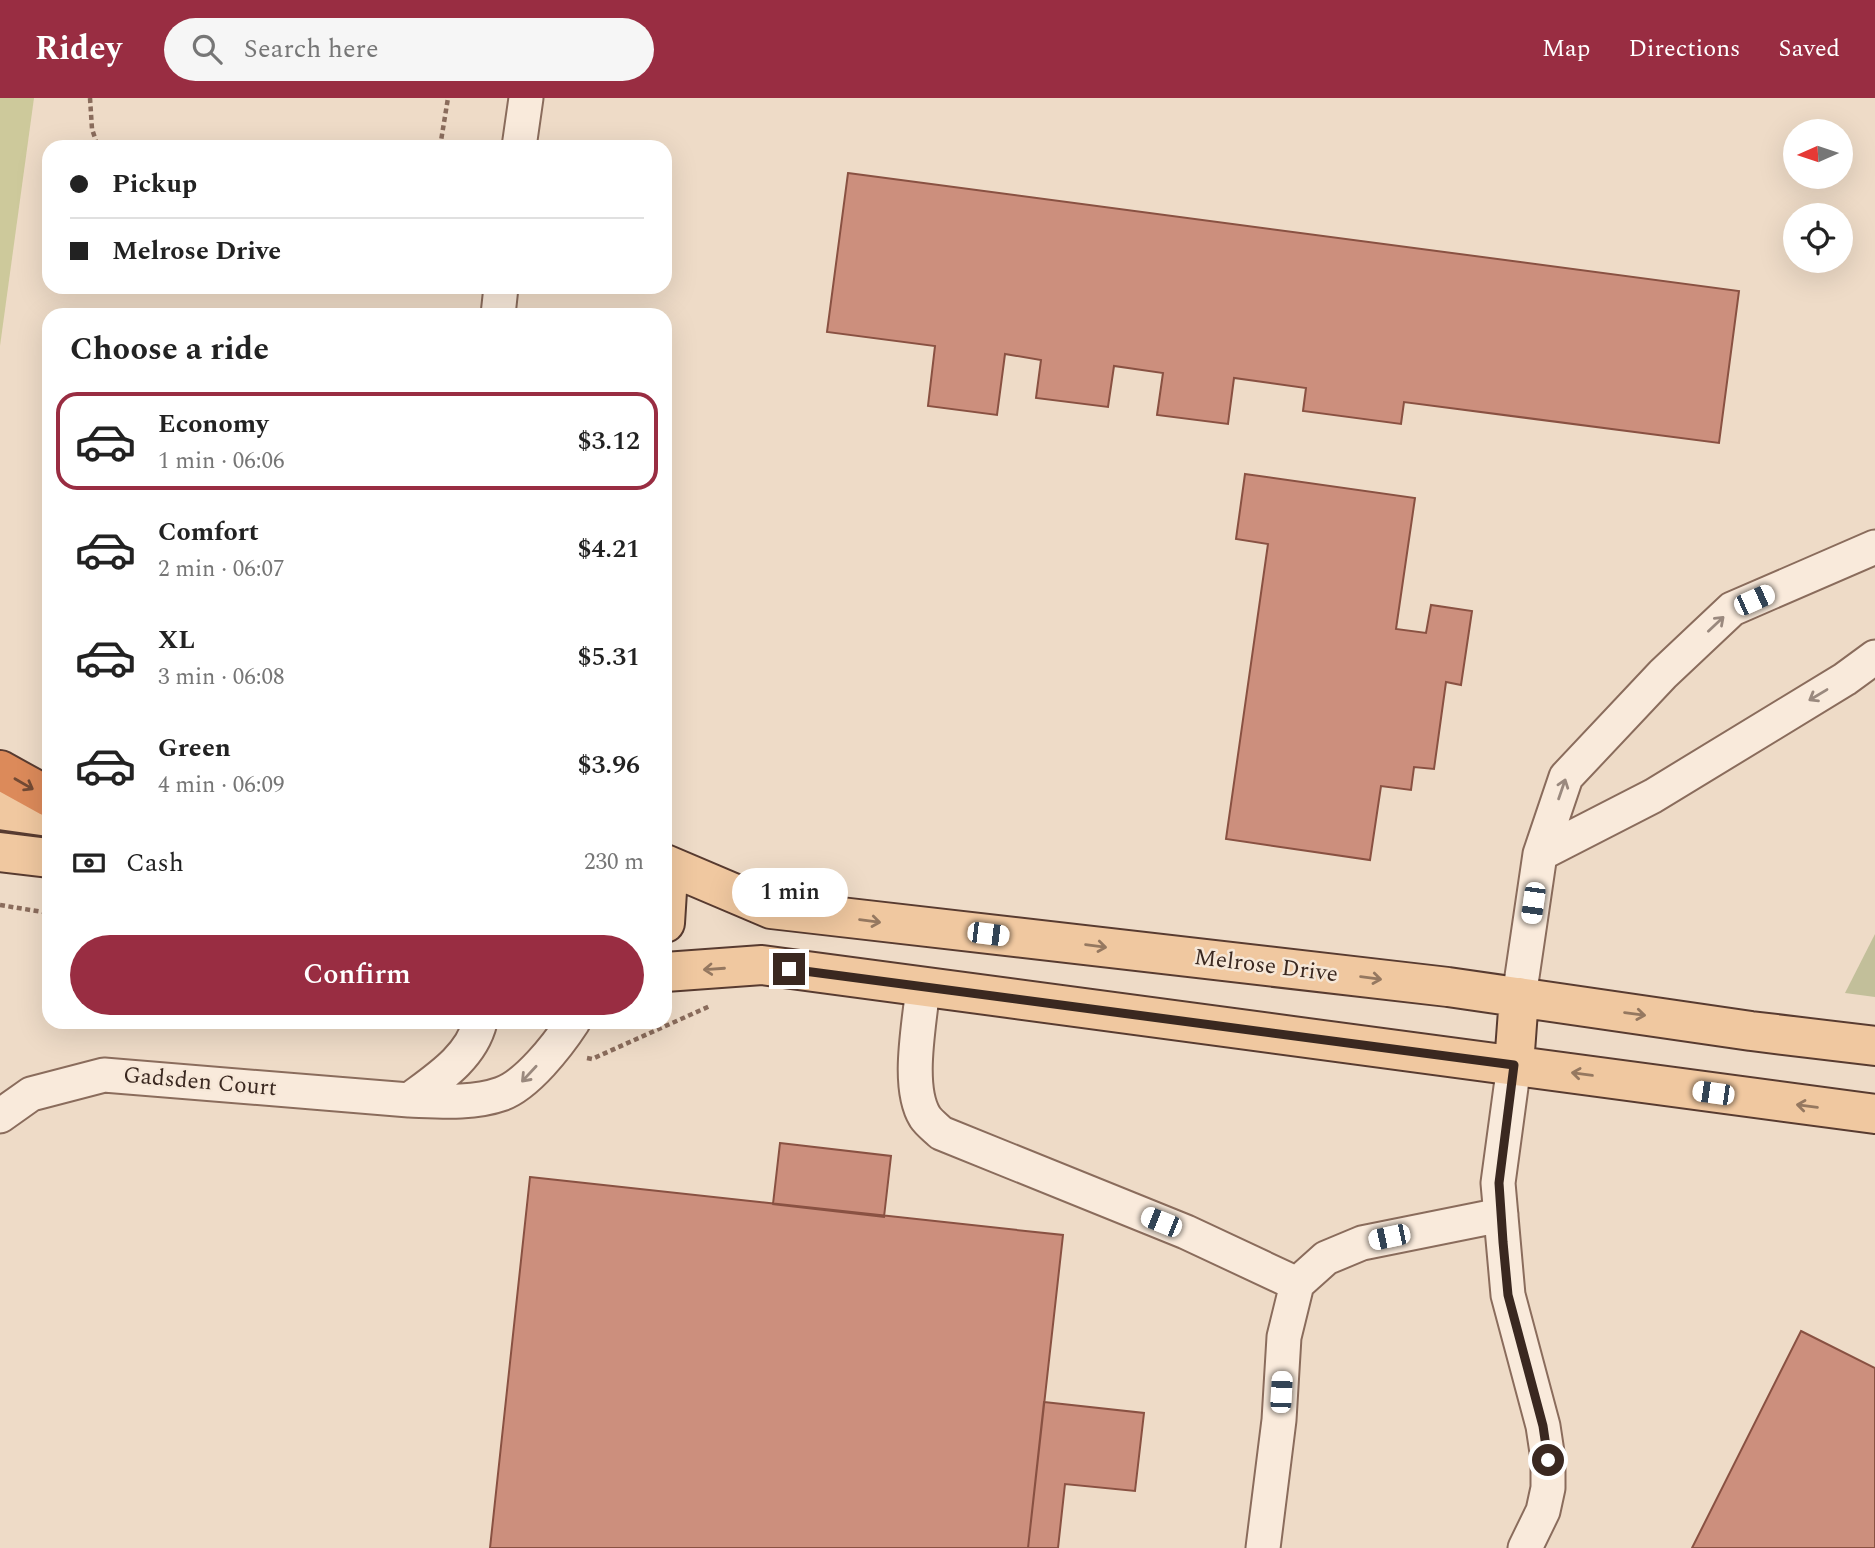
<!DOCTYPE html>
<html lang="en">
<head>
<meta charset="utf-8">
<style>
  :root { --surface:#fff; --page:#f6f6f6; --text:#222; --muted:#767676; --line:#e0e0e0; --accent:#992d42 }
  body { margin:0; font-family:Spectral,serif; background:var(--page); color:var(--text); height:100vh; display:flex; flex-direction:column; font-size:26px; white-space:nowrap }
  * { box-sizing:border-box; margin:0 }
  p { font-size:23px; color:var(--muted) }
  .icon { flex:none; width:38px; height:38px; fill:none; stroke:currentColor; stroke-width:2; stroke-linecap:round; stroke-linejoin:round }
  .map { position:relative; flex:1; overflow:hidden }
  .side { position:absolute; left:42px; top:210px; width:630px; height:721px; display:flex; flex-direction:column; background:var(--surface); border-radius:21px; box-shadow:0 7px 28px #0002 }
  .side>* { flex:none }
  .banner { position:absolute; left:42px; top:42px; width:630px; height:154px; border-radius:21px; box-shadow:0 7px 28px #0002; display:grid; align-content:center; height:154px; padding:0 28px; background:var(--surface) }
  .needle { width:46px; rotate:267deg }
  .controls { position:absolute; left:1783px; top:21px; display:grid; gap:14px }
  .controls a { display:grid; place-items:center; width:70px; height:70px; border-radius:50%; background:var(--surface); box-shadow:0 7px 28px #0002; font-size:35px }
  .end { position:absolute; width:32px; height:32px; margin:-16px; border:9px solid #3a2820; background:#fff; box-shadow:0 0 0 4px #fff }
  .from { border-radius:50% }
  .bubble { position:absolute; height:49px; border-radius:24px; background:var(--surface); box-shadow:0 7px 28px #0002; font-size:23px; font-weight:600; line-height:49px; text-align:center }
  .car { position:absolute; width:21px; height:42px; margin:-21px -10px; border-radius:9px; box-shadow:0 0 5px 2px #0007; background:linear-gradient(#fff 24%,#345 0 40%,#fff 0 76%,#345 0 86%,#fff 0) }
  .banner b { display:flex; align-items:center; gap:24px; height:66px; font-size:26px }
  .banner b+b { border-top:2px solid var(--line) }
  .banner i { width:18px; height:18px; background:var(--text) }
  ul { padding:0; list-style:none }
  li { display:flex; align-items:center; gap:21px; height:98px; margin:0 14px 10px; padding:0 14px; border:4px solid transparent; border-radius:21px }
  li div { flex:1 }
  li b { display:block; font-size:26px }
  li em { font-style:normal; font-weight:600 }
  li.active { border-color:var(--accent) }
  li>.icon { width:63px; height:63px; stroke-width:1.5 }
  h2 { padding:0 28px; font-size:32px; line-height:84px }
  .pay { display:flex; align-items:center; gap:18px; height:77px; padding:0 28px; font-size:26px }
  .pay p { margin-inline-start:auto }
  .action { display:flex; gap:14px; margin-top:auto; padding:14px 28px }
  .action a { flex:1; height:80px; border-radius:42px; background:var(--accent); color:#fff; font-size:28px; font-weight:600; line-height:80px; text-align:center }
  header { display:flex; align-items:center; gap:42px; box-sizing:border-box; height:98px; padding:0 35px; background:var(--accent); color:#fff }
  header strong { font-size:33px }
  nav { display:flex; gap:38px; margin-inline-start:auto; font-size:24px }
  .search { width:490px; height:63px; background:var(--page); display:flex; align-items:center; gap:18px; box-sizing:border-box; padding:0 24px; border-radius:38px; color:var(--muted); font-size:26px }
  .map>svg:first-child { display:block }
</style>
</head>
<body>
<header>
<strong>Ridey</strong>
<div class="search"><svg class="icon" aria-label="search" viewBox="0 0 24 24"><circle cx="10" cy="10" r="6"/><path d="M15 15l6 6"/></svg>Search here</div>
<nav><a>Map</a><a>Directions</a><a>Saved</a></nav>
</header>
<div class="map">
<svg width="1875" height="1450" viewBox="0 0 1875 1450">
  <rect width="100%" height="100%" fill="#eedbc7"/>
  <path fill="#cdc99b" d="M0,0H34L0,248Z"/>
  <path fill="#c2bf9a" d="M1875,836V899L1845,895Z"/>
  <path fill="#cc8f7d" stroke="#895142" stroke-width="2" d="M848,75L1739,193L1719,345L1404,304L1401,326L1303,313L1306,290L1234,280L1228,326L1157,317L1163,275L1114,268L1108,309L1036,300L1041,262L1005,256L997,317L928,308L935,248L827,234Z
    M1245,376L1415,400L1396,531L1426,535L1431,507L1472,513L1461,587L1446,584L1434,671L1414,669L1411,692L1381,688L1370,762L1226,741L1268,446L1236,441Z
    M780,1045L891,1058L884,1119L773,1106Z
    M530,1079L1063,1137L1028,1450H490Z
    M1801,1233L1875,1270V1450H1692Z
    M1044,1304L1144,1315L1135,1393L1065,1386L1058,1450H1028Z"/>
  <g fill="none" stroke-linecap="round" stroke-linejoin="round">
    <g stroke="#8a6c5c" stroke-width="37">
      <path id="minor" d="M519,49L526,0
        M498,217L501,189
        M1540,756L1653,698L1845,581L1875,559
        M923,888C920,924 906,988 925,1019C929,1025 936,1030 941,1035L1186,1134L1297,1186
        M1519,899L1540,756L1566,679L1663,576L1732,511L1875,449
        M1514,967L1498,1085L1508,1197L1543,1328L1548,1361V1390L1543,1413L1525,1450
        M409,1002C437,981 471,960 480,924
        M0,1018L31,996L104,977L409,1002C438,1003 473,1006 501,996C527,987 558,947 573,924
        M1263,1450L1279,1322L1284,1239L1297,1186L1326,1160L1362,1145L1501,1117"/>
    </g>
    <g stroke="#583b30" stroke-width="42">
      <path id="major" d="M0,712L49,719
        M0,754L49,760
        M665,766L771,811L1448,889L1751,933L1875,948
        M665,784L667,793L665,825
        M665,874L762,867L1875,1016
        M1514,967L1519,899"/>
    </g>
    <g stroke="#583b30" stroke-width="42">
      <path id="highway" d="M0,672L49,699"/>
    </g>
    <path stroke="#8a6c5c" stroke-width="4.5" stroke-dasharray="5 3.5" stroke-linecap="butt" d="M90,0L92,31L98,49
      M440,49L448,0
      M0,807L49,815
      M587,960L592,961L710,908"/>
    <use href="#minor" stroke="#f9eadb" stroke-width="33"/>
    <use href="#major" stroke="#f0c8a0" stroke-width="38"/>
    <use href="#highway" stroke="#dc8a5a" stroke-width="38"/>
  </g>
  <defs><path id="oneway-shaft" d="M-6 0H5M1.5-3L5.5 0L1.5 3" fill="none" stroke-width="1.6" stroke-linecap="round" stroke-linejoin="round" transform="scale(1.75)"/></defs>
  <g stroke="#9a897e">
    <use href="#oneway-shaft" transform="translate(1716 526) rotate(-43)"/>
    <use href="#oneway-shaft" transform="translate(1818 597) rotate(149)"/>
    <use href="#oneway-shaft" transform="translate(1562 691) rotate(-71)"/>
    <use href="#oneway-shaft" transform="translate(529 976) rotate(133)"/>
  </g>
  <use stroke="#734a34" href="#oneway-shaft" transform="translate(24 686) rotate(30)"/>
  <g stroke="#957860">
    <use href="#oneway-shaft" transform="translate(870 823) rotate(7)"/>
    <use href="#oneway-shaft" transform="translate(1096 848) rotate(7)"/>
    <use href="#oneway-shaft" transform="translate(714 871) rotate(176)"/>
    <use href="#oneway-shaft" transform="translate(1371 880) rotate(7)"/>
    <use href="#oneway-shaft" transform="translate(1635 916) rotate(8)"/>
    <use href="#oneway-shaft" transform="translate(1582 976) rotate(-172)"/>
    <use href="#oneway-shaft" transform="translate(1807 1008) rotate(-173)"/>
  </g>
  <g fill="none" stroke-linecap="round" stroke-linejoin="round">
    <path stroke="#3a2820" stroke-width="9" d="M789,871L1514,967L1499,1085L1503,1144L1508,1197L1543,1328L1548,1362"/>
  </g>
  <g text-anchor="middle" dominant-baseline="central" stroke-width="5" stroke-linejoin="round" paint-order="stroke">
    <g font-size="23" fill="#3a2820" stroke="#f6e7d7">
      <text transform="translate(1266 868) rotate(7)">Melrose Drive</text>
      <text transform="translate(200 984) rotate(5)">Gadsden Court</text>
    </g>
  </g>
</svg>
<div class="controls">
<a><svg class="needle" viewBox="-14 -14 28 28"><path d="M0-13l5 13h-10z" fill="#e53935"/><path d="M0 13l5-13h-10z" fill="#767676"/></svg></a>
<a><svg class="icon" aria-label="locate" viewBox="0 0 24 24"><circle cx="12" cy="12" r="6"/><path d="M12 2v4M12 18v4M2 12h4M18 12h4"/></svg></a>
</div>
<i class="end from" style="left:1548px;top:1362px"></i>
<i class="end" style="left:789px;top:871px"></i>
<div class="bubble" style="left:732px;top:770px;width:116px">1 min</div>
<i class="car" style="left:1754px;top:502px;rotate:66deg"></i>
<i class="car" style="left:1533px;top:805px;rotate:188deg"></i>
<i class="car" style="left:988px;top:836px;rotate:97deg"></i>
<i class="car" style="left:1713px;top:995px;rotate:278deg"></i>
<i class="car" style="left:1161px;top:1124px;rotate:292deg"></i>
<i class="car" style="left:1389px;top:1139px;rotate:258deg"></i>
<i class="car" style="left:1281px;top:1294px;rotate:3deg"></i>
<div class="banner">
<b><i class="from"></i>Pickup</b>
<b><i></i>Melrose Drive</b>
</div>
<section class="side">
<h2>Choose a ride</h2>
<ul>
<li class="active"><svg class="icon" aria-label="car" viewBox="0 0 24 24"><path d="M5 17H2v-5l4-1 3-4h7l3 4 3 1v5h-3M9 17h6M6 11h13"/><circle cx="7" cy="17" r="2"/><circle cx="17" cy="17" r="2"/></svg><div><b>Economy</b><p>1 min · 06:06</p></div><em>$3.12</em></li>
<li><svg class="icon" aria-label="car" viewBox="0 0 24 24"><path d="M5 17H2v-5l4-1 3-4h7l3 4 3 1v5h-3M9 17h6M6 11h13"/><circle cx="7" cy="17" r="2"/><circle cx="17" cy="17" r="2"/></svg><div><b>Comfort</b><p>2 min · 06:07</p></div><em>$4.21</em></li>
<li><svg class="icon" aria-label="car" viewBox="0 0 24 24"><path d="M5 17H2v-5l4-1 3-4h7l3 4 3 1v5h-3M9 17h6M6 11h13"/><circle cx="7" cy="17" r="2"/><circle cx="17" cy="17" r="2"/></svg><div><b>XL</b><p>3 min · 06:08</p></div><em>$5.31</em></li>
<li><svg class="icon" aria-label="car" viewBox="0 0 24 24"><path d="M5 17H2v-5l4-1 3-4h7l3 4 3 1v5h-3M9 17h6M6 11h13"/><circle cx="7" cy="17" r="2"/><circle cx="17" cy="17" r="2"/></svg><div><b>Green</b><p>4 min · 06:09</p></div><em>$3.96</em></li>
</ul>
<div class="pay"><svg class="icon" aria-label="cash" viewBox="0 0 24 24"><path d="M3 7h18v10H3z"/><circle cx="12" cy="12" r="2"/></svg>Cash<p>230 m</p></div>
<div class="action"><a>Confirm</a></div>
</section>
</div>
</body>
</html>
